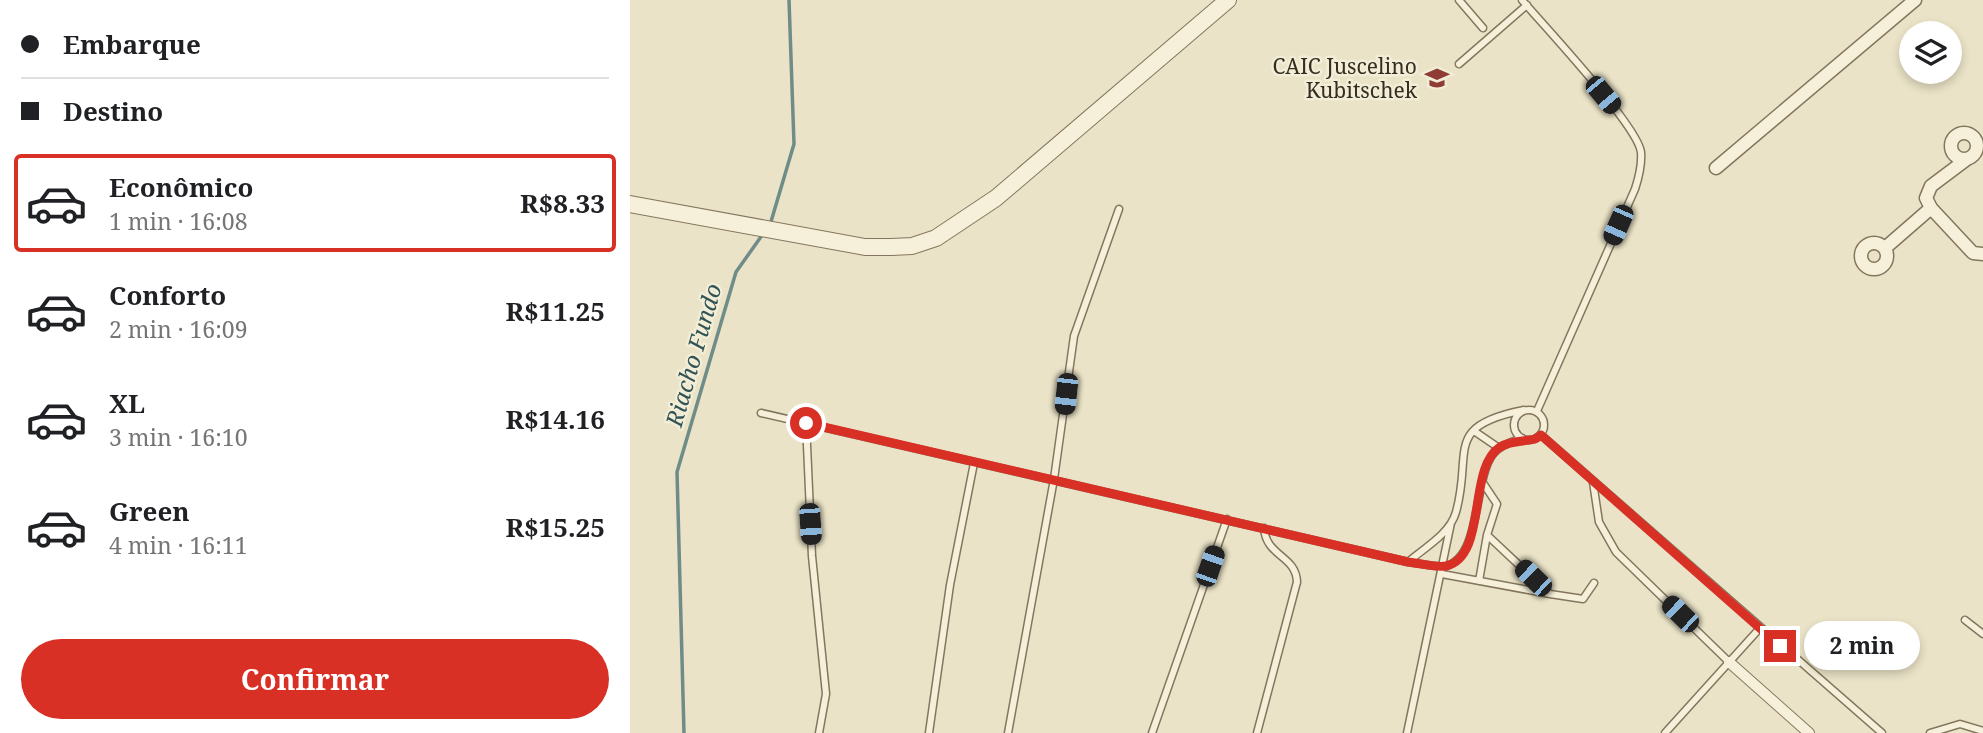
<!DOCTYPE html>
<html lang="pt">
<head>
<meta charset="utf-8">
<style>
  :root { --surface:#fff; --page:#f6f6f6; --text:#202124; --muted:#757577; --line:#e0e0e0; --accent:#d93025 }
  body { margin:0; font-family:"Noto Serif",serif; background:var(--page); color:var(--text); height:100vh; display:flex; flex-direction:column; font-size:26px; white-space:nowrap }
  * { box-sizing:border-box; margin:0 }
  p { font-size:23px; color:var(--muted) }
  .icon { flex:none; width:38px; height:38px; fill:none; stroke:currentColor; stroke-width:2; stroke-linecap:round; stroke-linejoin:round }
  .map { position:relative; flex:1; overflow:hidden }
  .drawer { display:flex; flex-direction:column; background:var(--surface); width:630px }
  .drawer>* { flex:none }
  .guide { display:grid; align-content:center; height:154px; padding:0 21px; background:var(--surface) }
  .tools { position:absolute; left:1269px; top:21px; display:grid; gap:14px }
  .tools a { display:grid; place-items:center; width:63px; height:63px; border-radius:50%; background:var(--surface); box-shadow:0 4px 10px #0003; font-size:35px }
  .end { position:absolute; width:32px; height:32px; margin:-16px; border:9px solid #d93025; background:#fff; box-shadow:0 0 0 4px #fff }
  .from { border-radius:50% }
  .bubble { position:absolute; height:49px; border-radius:24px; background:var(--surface); box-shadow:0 4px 10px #0003; font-size:23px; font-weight:700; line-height:49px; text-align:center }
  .car { position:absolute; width:21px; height:42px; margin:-21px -10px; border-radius:9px; box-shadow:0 0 5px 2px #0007; background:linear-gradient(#222 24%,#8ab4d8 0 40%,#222 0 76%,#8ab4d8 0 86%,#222 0) }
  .guide b { display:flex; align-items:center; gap:24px; height:66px; font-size:26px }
  .guide b+b { border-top:2px solid var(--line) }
  .guide i { width:18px; height:18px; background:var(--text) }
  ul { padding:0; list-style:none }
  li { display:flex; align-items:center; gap:21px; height:98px; margin:0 14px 10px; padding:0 7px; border:4px solid transparent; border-radius:7px }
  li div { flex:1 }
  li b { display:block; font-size:26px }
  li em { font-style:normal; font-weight:700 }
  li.on { border-color:var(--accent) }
  li>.icon { width:63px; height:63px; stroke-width:1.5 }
  .cta { display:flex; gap:14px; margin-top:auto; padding:14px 21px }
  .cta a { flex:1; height:80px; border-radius:42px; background:var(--accent); color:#fff; font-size:28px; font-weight:700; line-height:80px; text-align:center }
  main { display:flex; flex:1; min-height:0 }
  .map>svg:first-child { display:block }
</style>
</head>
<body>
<main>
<section class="drawer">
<div class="guide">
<b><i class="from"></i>Embarque</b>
<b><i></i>Destino</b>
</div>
<ul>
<li class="on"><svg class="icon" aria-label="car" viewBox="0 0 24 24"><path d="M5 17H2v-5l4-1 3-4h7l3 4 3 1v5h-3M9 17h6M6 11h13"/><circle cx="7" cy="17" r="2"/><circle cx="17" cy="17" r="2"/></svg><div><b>Econômico</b><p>1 min · 16:08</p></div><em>R$8.33</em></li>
<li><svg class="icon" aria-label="car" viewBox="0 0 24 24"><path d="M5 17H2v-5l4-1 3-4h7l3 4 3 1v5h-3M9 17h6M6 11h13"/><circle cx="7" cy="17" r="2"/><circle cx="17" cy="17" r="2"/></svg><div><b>Conforto</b><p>2 min · 16:09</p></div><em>R$11.25</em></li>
<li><svg class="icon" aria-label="car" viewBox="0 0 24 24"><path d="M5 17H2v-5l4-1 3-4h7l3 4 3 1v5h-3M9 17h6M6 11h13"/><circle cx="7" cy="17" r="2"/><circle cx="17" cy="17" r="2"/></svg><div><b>XL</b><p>3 min · 16:10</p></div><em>R$14.16</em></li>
<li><svg class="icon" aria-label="car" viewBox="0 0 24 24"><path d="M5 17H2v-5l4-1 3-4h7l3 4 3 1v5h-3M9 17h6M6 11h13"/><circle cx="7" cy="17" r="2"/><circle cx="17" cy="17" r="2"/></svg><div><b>Green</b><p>4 min · 16:11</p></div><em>R$15.25</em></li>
</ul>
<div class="cta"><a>Confirmar</a></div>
</section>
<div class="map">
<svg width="1353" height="733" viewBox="0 0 1353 733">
  <rect width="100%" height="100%" fill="#eae3c7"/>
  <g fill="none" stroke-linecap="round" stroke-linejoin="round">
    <path stroke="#6f8c88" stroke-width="3.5" d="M140,225L164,144L159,0
      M54,733L47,472L106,272L133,234"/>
    <g stroke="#84765e" stroke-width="9">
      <path id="service" d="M829,0L853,28
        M892,0C915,27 1007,125 1011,152C1012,165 1009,177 1005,189L907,411
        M829,64L897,5
        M884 425a15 15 0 1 1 30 0a15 15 0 1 1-30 0Z
        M131,413L778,562C789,563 805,568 816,566C852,556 843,480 863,454C870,445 882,442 892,438
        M176,423L182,556L196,694L189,733
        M844,431L869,448
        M911,435L1252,733
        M963,482L969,522L986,552L1099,662
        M853,483L867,504L857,535L920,594L953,599L964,583
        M778,562C794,548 820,534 826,512C843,452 812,426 894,410
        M812,574L920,594
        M849,581L857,535
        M1335,620L1353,634
        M299,733L320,585L344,463
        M378,733L424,479L444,336L489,209
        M522,733L597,519
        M627,733L667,582C666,555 636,557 634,528
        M777,733L821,523
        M1035,733L1130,628
        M1300,733L1330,724L1353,731"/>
    </g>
    <g stroke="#84765e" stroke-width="12">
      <path id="pedestrian" d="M1099,662L1179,733"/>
    </g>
    <g stroke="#84765e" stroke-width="15">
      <path id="minor" d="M1321 146a13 13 0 1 1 26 0a13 13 0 1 1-26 0Z
        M1337,159L1301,186L1296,198L1301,208L1343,253L1353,254
        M1086,168L1285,0
        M1231 256a13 13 0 1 1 26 0a13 13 0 1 1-26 0Z
        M1255,248L1301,208"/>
    </g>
    <g stroke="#84765e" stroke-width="18">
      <path id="tertiary" d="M0,204L235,247H261L282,246L306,238L366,198L598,0"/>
    </g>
    <use href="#service" stroke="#f6f0da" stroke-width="6"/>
    <use href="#pedestrian" stroke="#f6f0da" stroke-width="10"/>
    <use href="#minor" stroke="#f6f0da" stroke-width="12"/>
    <use href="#tertiary" stroke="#f6f0da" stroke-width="16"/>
  </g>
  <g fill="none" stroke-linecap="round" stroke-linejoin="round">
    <path stroke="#d93025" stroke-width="9" d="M176,423L778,562C789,563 805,568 816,566C858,556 837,468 870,447C882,440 893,442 905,439L911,435L1150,646"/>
  </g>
  <defs>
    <g id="school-bare" transform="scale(1.89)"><path d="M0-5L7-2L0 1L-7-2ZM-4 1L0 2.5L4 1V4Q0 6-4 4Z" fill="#8e3c34" stroke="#f2edd6" stroke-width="2.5" paint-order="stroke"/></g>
  </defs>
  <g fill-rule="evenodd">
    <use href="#school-bare" x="807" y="78"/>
  </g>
  <g text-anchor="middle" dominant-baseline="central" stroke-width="5" stroke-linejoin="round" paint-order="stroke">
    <g font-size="21" fill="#362d20" stroke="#f2edd6" text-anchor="end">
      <text x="787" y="66">CAIC Juscelino<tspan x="787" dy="24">Kubitschek</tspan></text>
    </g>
    <g font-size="23" font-style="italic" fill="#315354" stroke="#f2edd6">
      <text transform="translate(63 355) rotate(-74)">Riacho Fundo</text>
    </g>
  </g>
</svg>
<div class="tools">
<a><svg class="icon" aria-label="layers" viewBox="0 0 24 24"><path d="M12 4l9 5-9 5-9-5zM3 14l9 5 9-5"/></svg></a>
</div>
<i class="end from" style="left:176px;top:423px"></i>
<i class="end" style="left:1150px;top:646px"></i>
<div class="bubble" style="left:1174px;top:621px;width:116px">2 min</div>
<i class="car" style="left:973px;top:95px;rotate:140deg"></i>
<i class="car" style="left:988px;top:225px;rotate:204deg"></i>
<i class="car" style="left:436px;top:394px;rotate:186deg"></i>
<i class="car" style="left:180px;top:524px;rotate:176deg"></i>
<i class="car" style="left:580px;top:566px;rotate:19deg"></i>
<i class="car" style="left:903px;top:578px;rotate:314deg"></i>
<i class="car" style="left:1050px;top:614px;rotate:314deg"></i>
</div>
</main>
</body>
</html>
